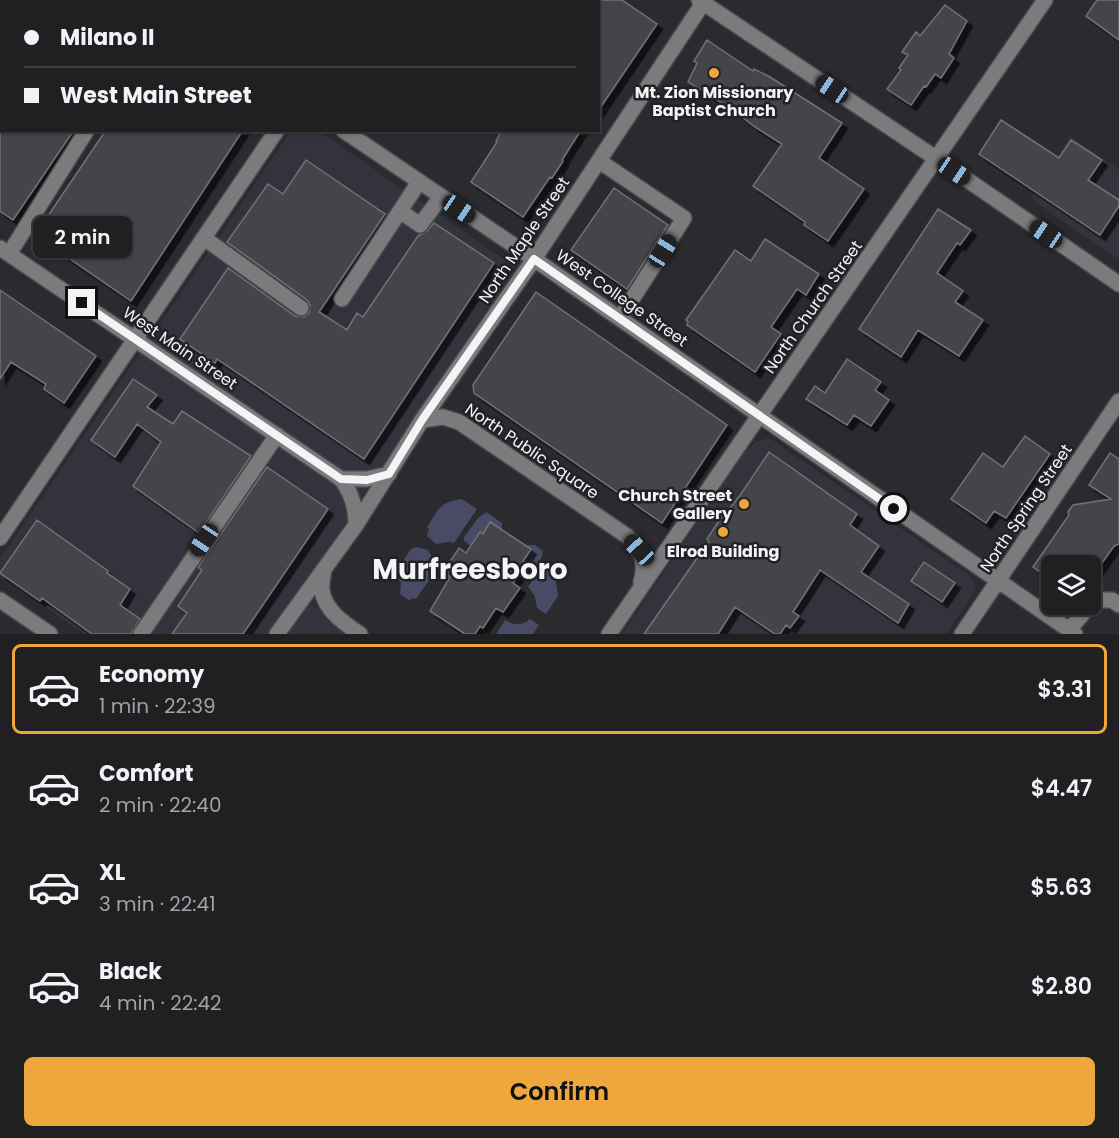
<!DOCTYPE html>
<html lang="en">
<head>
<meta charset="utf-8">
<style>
  :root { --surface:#202023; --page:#28282b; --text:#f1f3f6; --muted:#a2a3a6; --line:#3d3e41; --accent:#eea73d }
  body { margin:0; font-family:Poppins,sans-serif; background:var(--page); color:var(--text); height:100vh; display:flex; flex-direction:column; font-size:22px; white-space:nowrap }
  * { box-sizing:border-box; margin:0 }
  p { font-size:20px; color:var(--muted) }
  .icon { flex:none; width:33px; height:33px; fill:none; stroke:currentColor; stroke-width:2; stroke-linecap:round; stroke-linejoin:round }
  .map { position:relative; height:634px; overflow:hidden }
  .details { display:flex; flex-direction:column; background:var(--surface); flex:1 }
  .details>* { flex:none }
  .hud { position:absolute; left:0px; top:0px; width:600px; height:132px; box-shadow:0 2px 4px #0004,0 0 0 2px var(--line); display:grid; align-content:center; height:132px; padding:0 24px; background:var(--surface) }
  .tools { position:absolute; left:1041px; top:555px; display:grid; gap:12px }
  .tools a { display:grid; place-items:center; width:60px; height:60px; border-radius:9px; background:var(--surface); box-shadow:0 2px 4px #0004,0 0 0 2px var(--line); font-size:30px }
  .end { position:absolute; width:27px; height:27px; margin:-14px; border:8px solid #f3f4f6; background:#111; box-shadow:0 0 0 3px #111 }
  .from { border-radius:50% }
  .bubble { position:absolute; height:42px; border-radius:9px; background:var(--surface); box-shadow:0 2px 4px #0004,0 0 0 2px var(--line); font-size:20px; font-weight:600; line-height:42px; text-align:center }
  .car { position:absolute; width:18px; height:36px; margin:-18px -9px; border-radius:8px; box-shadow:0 0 4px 2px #0007; background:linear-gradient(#222 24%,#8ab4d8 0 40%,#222 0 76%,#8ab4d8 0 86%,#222 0) }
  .hud b { display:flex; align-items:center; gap:21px; height:57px; font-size:22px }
  .hud b+b { border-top:2px solid var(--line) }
  .hud i { width:15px; height:15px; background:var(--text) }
  ul { padding:10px 0 0; list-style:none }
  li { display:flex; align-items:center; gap:18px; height:90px; margin:0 12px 9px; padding:0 12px; border:3px solid transparent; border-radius:9px }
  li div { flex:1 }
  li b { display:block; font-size:22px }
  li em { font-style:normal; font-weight:600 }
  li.active { border-color:var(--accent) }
  li>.icon { width:54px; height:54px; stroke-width:1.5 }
  .primary-button { display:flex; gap:12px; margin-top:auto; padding:12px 24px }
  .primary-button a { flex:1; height:69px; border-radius:9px; background:var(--accent); color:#111; font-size:24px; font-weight:600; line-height:69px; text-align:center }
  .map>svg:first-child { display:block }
</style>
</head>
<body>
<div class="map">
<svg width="1119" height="634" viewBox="0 0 1119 634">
  <defs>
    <filter id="shadow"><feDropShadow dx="5.5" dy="5.5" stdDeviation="0" flood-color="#0009"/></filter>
  </defs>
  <rect width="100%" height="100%" fill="#2b2b2f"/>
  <path fill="#32333c" d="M291,131H319L515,267L348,517L352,520L300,596L355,634H84L0,576V559Z
    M1070,136L1119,170V260L1031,199Z
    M767,438L774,441L970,576L975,582L974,593L946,634H622L744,453L754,443Z"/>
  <path fill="#494a65" d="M462,499L477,509L454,543L449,542L436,544L427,536L429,529L427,527C440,508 438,503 462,499Z
    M486,512L502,523V530L490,523L483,534L480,532L471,546L464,541V537L478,518Z
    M525,545H535L543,551L540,562L532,573L523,569L526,563L523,561L531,549Z
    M417,547L428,550L438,567L416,599L412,598L410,601L400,594L401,582L394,575L411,549Z
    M546,561L553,563L558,596L546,614L537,608L535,596L528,587Z
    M530,619L539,625L533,634H496L505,620C513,625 523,626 530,619Z"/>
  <path fill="#454549" stroke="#717176" stroke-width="1.5" filter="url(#shadow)" d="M598,0H622L657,24L598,111Z
    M1097,0H1119V40L1086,16Z
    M945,5L967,21L949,54L954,58L941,78L935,74L926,87L924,86L911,105L887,89L901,70L899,68L908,55L902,52L916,32L920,36Z
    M707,40L753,71L754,69L770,77L842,123L819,158L864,189L828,241L804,225L805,222L753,186L782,144L755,127L730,108L688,82L697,63L694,61Z
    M1001,120L1059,158L1071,140L1102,160L1088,180L1119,200V206L1100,235L979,154Z
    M0,130H74L13,220L0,211Z
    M106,130H243L131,301L35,235Z
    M502,130H581L562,160L563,161L552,178L550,177L523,217L471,182L497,142L496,141Z
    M306,160L385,214L319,312L347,330L357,313L363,317L418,236L427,231L434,223L494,263L364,459L217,359L215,363L180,339L228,268L295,316L304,317L309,313L310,305L307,300L227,242L268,184L283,194Z
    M614,188L668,225L627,289L571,250Z
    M938,209L971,230L960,245L957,243L937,273L963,291L955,302L983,320L959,356L918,330L901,357L859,329Z
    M765,239L819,274L806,295L797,289L771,327L781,334L755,372L687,325L688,322L686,320L735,250L751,261Z
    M0,290L96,356L64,403L44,389L46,384L11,362L0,379Z
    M536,292L727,425L662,523L474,393L473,385Z
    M847,359L881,382L875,390L889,400L871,426L854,415L847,425L806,399L815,386L825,393Z
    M133,379L157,395L147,407L173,424L182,411L251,456L199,533L133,486L161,442L137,424L115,457L91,440Z
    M1025,436L1050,454L1006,518L994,511L986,523L951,499L983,453L1003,467Z
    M769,452L857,514L850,525L879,546L861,572L909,604L898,623L820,570L793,612L799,616L790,628L786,625L780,634H775L735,607L718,634H644L709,541L707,539L722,516L723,517L741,494Z
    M1110,453L1119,459V544L1114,546L1090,580V566H1052V580L1033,567L1069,515L1068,512L1073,505L1111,499L1089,485Z
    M267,467L328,509L243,634H172L187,613L178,606L202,570L198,567Z
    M37,520L108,571L107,573L130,589L120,605L140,619L131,634H92L42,598L40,601L0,573Z
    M490,522L531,549L523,561L526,563L513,583L520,588L503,612L496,608L483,628L480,626L475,634H465L430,611L450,577L443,572L459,548L466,553L480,532L483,534Z
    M924,562L955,583L942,602L911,581Z"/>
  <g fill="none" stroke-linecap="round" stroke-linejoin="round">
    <g stroke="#47474b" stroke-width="18">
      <path id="minor" d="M148,0L150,2
        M217,0L219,2
        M699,0L937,159L1119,284
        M21,2L22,0
        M363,2L364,0
        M0,33L2,30
        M0,47L2,48
        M343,130L534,259L1075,634
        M599,161L684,218L620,318
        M400,211L420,225L441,197
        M204,238L301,308
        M0,248L341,479C352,493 356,507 356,525
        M9,254L87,130
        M342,299L419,182
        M422,420L443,417L459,422L627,536C641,551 647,562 641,582
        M341,479H367L389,474
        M0,538L277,130
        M324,570C323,577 321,584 322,590C324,610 345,624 360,634
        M0,600L50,634
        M1069,630L1085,611L1098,600H1112L1119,605
        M141,634L277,435
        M277,634L356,525L422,420L534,259L705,0
        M609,634L1045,0
        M962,634L1119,401"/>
    </g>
    <use href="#minor" stroke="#7b7b7d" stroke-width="15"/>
  </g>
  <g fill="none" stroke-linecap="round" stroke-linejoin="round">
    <path stroke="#f3f4f6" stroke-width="8" d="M82,303L341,479L367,480L389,474L422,420L534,259L894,509"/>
  </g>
  <g fill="#eea73d" stroke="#212225" stroke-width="2">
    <circle cx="714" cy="73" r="6"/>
    <circle cx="744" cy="504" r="6"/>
    <circle cx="723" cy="532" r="6"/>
  </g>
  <g text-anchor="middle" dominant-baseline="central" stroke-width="5" stroke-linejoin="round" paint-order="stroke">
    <g font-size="16" font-weight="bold" fill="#f3f4f6" stroke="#212225">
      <text x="714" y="92">Mt. Zion Missionary<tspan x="714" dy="18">Baptist Church</tspan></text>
      <text x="732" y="495" text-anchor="end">Church Street<tspan x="732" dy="18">Gallery</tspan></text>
      <text x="723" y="551">Elrod Building</text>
    </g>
    <g font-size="16" fill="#f3f4f6" stroke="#212225">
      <text transform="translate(524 240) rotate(-56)">North Maple Street</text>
      <text transform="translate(622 298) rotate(35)">West College Street</text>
      <text transform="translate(813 307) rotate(-55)">North Church Street</text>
      <text transform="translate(180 348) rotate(34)">West Main Street</text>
      <text transform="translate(532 451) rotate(34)">North Public Square</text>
      <text transform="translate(1026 508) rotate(-56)">North Spring Street</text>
    </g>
    <g font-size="28" font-weight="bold" fill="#f3f4f6" stroke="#212225">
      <text x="470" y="569">Murfreesboro</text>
    </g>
  </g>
</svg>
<div class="tools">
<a><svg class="icon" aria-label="layers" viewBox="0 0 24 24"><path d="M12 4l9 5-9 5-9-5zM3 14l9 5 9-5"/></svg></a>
</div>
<i class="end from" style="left:894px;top:509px"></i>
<i class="end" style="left:82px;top:303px"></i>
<div class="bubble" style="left:33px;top:216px;width:99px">2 min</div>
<i class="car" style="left:832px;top:89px;rotate:304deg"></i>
<i class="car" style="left:954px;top:171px;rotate:124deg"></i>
<i class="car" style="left:459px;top:209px;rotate:124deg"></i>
<i class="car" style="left:1046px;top:234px;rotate:304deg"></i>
<i class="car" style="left:663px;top:251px;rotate:32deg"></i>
<i class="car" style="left:204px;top:540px;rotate:214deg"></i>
<i class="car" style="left:639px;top:550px;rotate:317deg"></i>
<div class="hud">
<b><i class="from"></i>Milano II</b>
<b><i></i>West Main Street</b>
</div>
</div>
<section class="details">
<ul>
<li class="active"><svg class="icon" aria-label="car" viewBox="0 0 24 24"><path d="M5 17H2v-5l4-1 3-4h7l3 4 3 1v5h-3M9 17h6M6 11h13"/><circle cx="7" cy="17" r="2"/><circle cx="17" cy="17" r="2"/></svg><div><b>Economy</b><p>1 min · 22:39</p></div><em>$3.31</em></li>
<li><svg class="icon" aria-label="car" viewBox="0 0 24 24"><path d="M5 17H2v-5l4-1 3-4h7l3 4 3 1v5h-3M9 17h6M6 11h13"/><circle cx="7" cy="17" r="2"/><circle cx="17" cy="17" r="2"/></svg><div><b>Comfort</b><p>2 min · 22:40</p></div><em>$4.47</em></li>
<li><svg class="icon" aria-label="car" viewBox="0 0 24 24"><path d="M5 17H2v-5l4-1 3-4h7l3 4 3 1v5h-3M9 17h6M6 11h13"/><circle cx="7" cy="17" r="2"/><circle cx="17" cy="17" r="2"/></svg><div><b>XL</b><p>3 min · 22:41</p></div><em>$5.63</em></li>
<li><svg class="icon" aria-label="car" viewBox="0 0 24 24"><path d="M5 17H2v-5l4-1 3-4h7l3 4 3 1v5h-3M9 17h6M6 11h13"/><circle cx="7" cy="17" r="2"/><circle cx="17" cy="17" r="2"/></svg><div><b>Black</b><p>4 min · 22:42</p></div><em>$2.80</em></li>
</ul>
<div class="primary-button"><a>Confirm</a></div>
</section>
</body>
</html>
